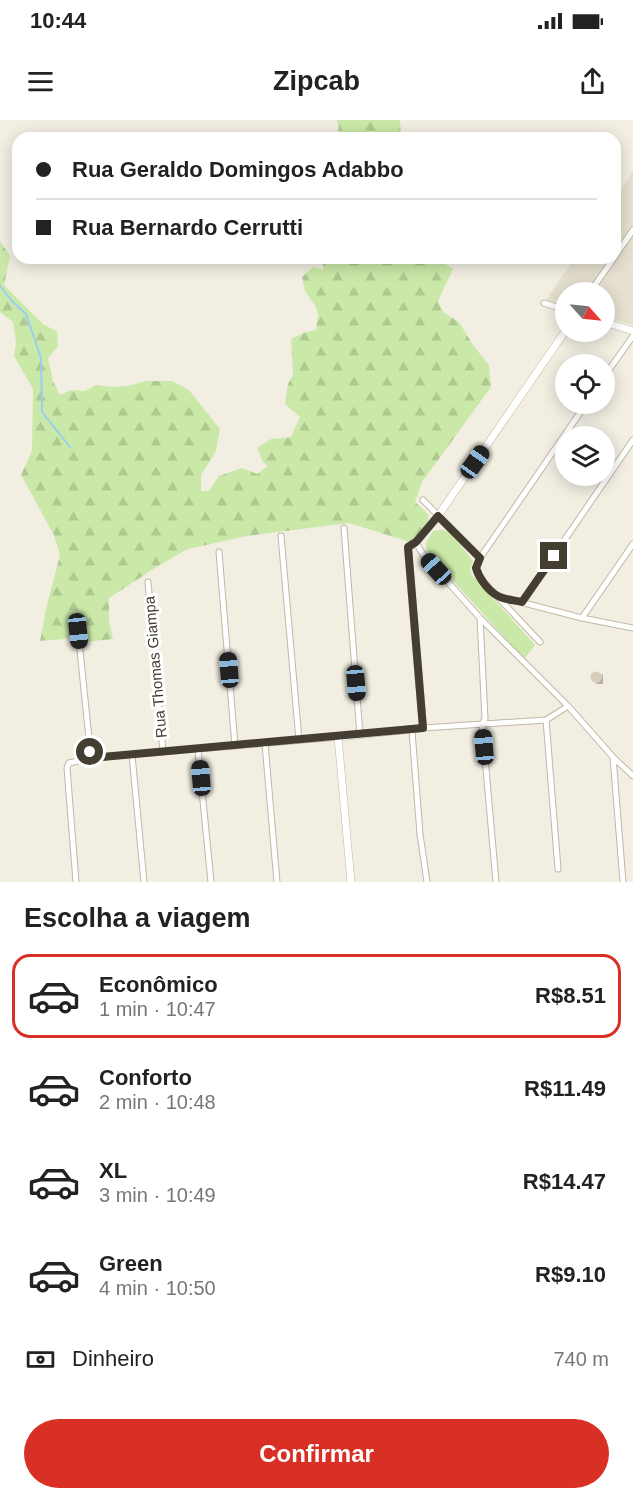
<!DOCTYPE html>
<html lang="pt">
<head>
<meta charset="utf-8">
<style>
  :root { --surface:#fff; --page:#f2f2f2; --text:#222; --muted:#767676; --line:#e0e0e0; --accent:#d93025 }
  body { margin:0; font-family:Arial,sans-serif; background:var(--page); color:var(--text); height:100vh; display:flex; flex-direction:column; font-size:22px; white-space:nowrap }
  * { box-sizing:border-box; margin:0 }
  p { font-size:20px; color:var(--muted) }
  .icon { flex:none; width:33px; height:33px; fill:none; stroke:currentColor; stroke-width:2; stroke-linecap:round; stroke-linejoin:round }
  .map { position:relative; height:762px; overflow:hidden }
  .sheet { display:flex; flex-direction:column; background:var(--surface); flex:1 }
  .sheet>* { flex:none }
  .hud { position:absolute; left:12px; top:12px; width:609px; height:132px; border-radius:18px; box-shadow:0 3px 15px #0003; display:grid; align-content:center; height:132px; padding:0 24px; background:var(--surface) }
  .needle { width:39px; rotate:117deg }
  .fabs { position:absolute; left:555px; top:162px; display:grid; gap:12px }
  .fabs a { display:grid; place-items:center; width:60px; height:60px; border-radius:50%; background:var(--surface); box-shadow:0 3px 15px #0003; font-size:30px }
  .end { position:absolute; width:27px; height:27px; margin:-14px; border:8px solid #443d32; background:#fff; box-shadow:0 0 0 3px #fff }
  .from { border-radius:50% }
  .car { position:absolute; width:18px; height:36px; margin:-18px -9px; border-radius:8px; box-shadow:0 0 4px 2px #0007; background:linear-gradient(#222 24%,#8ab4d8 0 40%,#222 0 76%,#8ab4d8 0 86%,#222 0) }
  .hud b { display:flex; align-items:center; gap:21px; height:57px; font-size:22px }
  .hud b+b { border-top:2px solid var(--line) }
  .hud i { width:15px; height:15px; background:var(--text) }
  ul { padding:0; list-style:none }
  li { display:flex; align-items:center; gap:18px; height:84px; margin:0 12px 9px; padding:0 12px; border:3px solid transparent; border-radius:18px }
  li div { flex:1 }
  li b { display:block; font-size:22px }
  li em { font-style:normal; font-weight:600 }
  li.selected { border-color:var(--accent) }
  li>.icon { width:54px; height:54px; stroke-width:1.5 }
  h2 { padding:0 24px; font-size:27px; line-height:72px }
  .pay { display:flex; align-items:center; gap:15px; height:66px; padding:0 24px; font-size:22px }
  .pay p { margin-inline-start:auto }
  .action { display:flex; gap:12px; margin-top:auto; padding:12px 24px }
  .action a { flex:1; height:69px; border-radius:36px; background:var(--accent); color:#fff; font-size:24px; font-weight:600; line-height:69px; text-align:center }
  .status { display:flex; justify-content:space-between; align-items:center; height:42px; padding:0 30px; background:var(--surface); direction:ltr }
  .status svg { height:16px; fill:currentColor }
  header { display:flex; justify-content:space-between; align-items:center; height:78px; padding:0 24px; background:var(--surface); font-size:27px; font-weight:600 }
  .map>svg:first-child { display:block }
</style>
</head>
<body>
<div class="status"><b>10:44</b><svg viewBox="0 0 49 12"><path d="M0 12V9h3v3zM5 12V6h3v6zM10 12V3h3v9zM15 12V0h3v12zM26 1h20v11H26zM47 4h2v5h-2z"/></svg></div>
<header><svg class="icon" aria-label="menu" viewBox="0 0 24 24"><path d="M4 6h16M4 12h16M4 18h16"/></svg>Zipcab<svg class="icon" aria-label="share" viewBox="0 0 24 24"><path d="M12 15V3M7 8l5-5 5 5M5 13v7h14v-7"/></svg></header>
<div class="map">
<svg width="633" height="762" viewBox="0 0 633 762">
  <defs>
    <pattern id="forest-firs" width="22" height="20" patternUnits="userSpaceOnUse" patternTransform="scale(1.5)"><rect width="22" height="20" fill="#cae9a8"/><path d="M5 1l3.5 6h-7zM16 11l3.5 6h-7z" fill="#afc991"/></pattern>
    <filter id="shadow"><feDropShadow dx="4" dy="2.5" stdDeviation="0" flood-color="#0004"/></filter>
  </defs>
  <rect width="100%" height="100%" fill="#f2eee2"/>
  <path fill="#e6e0d0" d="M633,51V205L605,197L604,172H566L565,185L546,180L575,138H615V78Z"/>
  <path fill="url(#forest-firs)" d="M337,0H400L401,18H336L339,6Z
    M0,121L10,136L4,165L44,205L57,211L58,226L48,238L53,261L60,275L71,270L85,271L96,265L113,267L128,266L146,261H172L189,270L220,309L216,331L201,355V371H209L219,356L242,348L257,354L268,346L263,342L257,328L271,319L291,317L300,297L285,284L288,264L293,255L291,219L306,212L316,210L318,195L316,187L305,171L302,157L313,147L324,150L321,138H407L411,141C427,138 439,139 453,149L438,181L443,192L459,202L473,225L489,245L491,267L422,362L415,382L429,395C428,405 419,417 410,422L349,403L247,416L188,429L158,446L109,478V501L113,519L84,522L85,507L81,504L72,509L75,518L40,521L46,489L60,435L54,415L21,355L32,331L33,269L14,236L16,222L13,202L0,192Z"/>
  <path fill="#cae9a8" d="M444,410L452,414L473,441L470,450L472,455L535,525L524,539L426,431V423L433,411Z"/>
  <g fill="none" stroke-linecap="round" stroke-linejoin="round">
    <path stroke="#9acdf3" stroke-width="2" d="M0,166L12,181L26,194L41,238L42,292L70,327"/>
  </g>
  <path fill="#d7ccba" filter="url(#shadow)" d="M590.5 557a5.5 5.5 0 1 1 11 0a5.5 5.5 0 1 1-11 0Z"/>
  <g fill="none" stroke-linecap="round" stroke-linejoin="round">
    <g stroke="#c1b8a7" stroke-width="7">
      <path id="minor" d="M615,136L633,110
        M590,172L614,138
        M544,183L566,190
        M604,257L633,216
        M423,380L480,438
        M344,408L360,615
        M281,416L299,620
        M416,422L422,433L480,498L568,586L613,637L633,656
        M219,432L235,626
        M148,462L163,632
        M497,476L582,498L633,508
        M522,482L633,320
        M480,498L485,599L482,604L496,762
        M582,498L633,424
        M78,511L91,638
        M540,522L480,458L476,448L480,438L586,284
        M546,600L558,749
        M423,608L546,600L568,586
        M412,611L420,714L427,762
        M265,624L277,762
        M198,630L211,762
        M132,635L144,762
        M613,637L623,762
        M76,762L67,648L69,643L91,638L338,617"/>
    </g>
    <g stroke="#c1b8a7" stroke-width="8">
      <path id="tertiary" d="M604,202L633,211
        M351,762L338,617L423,608L408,429L416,422L438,396L566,210"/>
    </g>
    <use href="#minor" stroke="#fff" stroke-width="5"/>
    <use href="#tertiary" stroke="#fff" stroke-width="7"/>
  </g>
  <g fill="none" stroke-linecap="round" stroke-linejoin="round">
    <path stroke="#443d32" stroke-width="8" d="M90,632L91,638L423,608L408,427L416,422L438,396L480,438L476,448C479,458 488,471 498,476C504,480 515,480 522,482L554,436"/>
  </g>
  <g text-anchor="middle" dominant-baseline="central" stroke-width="6" stroke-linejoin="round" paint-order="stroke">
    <g font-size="15" fill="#443d32" stroke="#fff">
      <text transform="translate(155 547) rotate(-95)">Rua Thomas Giampa</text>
    </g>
  </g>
</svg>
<div class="fabs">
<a><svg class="needle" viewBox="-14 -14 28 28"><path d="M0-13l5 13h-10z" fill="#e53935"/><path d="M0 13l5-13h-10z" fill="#767676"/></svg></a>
<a><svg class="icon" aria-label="locate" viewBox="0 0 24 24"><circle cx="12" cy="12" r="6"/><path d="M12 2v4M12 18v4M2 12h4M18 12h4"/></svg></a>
<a><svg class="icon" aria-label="layers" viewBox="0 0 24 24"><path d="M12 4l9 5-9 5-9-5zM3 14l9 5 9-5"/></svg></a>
</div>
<i class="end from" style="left:90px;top:632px"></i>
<i class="end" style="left:554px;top:436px"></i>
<i class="car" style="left:475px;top:342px;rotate:35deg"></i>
<i class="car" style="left:436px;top:449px;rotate:318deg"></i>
<i class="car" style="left:78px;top:511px;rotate:174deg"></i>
<i class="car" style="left:229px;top:550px;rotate:355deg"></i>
<i class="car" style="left:356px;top:563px;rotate:175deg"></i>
<i class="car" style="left:484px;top:627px;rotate:355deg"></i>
<i class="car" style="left:201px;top:658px;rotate:355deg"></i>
<div class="hud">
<b><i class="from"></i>Rua Geraldo Domingos Adabbo</b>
<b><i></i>Rua Bernardo Cerrutti</b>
</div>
</div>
<section class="sheet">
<h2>Escolha a viagem</h2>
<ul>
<li class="selected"><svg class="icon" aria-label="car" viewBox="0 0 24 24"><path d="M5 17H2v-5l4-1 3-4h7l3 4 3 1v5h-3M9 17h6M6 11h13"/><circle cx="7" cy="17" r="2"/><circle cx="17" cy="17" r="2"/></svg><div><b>Econômico</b><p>1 min · 10:47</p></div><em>R$8.51</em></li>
<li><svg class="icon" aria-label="car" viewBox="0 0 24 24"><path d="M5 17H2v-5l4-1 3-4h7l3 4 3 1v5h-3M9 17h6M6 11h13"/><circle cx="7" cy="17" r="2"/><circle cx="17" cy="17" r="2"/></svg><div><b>Conforto</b><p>2 min · 10:48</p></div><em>R$11.49</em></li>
<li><svg class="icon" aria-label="car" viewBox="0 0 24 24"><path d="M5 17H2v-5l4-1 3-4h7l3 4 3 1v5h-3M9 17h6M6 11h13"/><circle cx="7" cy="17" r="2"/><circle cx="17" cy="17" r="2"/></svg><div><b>XL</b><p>3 min · 10:49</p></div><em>R$14.47</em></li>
<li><svg class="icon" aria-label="car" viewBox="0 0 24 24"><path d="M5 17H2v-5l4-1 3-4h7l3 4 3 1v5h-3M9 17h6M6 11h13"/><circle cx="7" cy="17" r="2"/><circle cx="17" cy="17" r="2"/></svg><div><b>Green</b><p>4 min · 10:50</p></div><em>R$9.10</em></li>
</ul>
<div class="pay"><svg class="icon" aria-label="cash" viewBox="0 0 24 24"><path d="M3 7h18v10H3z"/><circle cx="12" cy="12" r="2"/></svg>Dinheiro<p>740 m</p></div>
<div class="action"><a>Confirmar</a></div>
</section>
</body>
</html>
